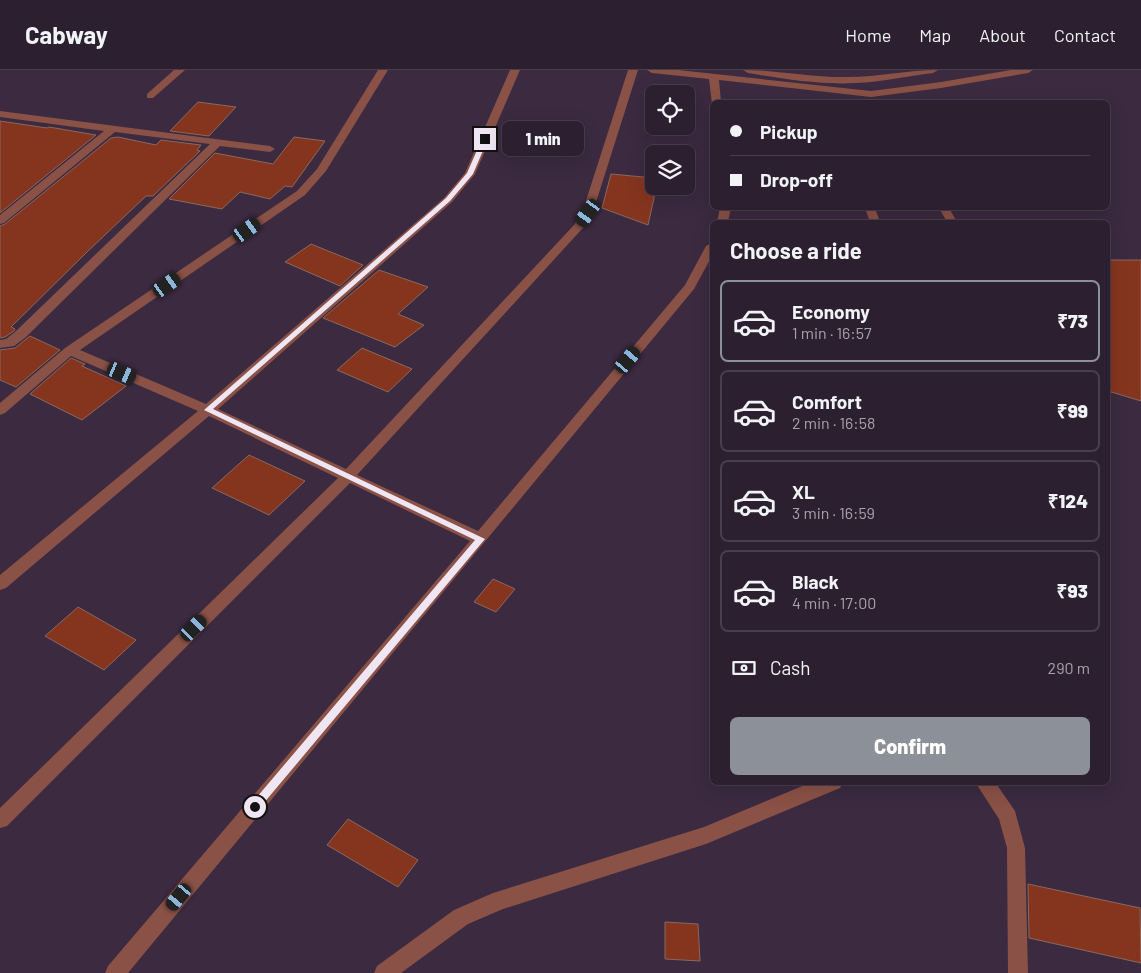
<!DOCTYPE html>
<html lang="en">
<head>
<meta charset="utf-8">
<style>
  :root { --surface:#2c2030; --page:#382d3c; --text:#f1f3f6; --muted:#a6a3ab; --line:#483e4c; --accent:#8c9099 }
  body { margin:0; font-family:Barlow,sans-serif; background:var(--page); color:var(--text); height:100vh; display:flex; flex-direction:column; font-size:19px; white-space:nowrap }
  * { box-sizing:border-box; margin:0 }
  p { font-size:16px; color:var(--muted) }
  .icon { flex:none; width:28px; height:28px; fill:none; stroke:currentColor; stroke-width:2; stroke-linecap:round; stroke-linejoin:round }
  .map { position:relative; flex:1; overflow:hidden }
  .sheet { position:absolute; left:710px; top:150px; width:400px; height:565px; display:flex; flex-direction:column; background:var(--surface); border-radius:8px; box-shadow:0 5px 20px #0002,0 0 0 1px var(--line) }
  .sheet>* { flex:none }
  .banner { position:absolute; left:710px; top:30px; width:400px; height:110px; border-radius:8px; box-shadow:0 5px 20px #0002,0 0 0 1px var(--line); display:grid; align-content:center; height:110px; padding:0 20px; background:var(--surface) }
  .fabs { position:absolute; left:645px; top:15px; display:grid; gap:10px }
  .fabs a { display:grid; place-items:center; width:50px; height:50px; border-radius:8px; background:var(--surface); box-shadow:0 5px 20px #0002,0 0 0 1px var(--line); font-size:25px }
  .end { position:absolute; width:22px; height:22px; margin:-11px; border:6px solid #efe5f3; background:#111; box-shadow:0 0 0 2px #111 }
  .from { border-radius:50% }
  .bubble { position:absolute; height:35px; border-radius:8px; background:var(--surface); box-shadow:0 5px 20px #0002,0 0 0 1px var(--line); font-size:16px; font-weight:800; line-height:35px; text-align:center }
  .car { position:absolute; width:15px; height:30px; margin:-15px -8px; border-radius:6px; box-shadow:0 0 4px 1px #0007; background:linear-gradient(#222 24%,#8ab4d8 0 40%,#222 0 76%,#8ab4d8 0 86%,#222 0) }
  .banner b { display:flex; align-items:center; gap:18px; height:48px; font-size:19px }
  .banner b+b { border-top:1px solid var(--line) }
  .banner i { width:12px; height:12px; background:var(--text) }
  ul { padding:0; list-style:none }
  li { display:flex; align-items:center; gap:15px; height:82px; margin:0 10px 8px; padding:0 10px; border:2px solid var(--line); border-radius:8px }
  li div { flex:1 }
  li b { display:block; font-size:19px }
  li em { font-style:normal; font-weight:800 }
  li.active { border-color:var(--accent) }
  li>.icon { width:45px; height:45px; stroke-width:1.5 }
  h2 { padding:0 20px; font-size:22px; line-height:60px }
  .pay { display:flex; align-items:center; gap:12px; height:55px; padding:0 20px; font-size:19px }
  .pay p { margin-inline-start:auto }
  .primary-button { display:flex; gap:10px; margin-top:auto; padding:10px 20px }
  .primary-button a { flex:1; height:58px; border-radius:8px; background:var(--accent); color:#fff; font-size:20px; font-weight:800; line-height:58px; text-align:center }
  header { display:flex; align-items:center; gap:30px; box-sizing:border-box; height:70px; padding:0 25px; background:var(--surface); border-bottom:1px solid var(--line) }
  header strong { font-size:24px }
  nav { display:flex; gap:28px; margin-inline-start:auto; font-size:18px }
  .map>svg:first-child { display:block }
</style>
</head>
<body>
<header>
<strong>Cabway</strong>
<nav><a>Home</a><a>Map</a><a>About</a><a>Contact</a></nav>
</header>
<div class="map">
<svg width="1141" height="903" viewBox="0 0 1141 903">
  <rect width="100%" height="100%" fill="#3b2a40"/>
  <path fill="#85351e" stroke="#896960" d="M198,32L236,37L209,66L170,61Z
    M0,51L47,58L49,57L96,65L0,143Z
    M118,67L156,75L161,70L201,75L197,80L200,81L153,126H146L87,182L11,257L15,259L14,261L5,267L0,268V156L5,154L111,68Z
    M294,67L325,71L292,117L285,116L270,129L240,122L222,139L169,129L215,83L273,94Z
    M611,104L654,108V128L648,155L602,138Z
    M311,174L363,195L340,216L285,192Z
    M1108,190H1141V331L1108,321Z
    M379,200L428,217L398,244L424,255L395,277L323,248Z
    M30,266L60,280L16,317L0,310V280L15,278Z
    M362,278L412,299L388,322L337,300Z
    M71,288L85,294L82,296L126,316L82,350L30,324Z
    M249,385L305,411L269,445L212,418Z
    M493,509L515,519L496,542L474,532Z
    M78,537L136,570L104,600L45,566Z
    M348,749L418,790L398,817L327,775Z
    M1028,814L1140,838L1141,893L1029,868Z
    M665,852L698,854L700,891L665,889Z"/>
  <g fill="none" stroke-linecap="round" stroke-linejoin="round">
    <path fill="#8a5146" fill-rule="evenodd" d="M174,0H185L153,28H147V24Z
      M378,0H388L326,101L305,125L80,280L206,334L444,128L465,103L510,0H520L475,104L452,132L218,339L346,399L574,155L582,143L628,0H638L592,145L582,159L357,405L478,461L685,215L706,176L712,173V186L694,219L128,903H105L108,896L470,471L350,413L7,756L0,758V738L338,408L209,346L6,518L0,520V505L198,341L71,286L5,343L0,345V333L65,278L297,121L317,99Z
      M647,0H678L871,21L941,12L1011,0H1033L1028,3L941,18L871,27L719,10L721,32H712V34L709,9L652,3Z
      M743,0C776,0 809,7 842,7C874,8 906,0 938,0L933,3C907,6 882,12 856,13C820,15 783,9 748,3Z
      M0,41L270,76L275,79L270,82L220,76L25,268L14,276L0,278V270L6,269L15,262L210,74L115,62L4,153L0,154V145L104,61L0,47Z
      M720,138H731L728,152H717Z
      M865,138H875L880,152H870Z
      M939,138H949L957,152H947Z
      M812,712H843L840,718L706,774L503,839L468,854L401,903H374L377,896L454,840L493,823L704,757Z
      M975,712H995L1015,741L1025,778L1028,903H1008L1007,778L999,749Z"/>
  </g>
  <path fill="#efe5f3" d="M485,67L488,69L473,104L450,131L213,339L485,469L258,740L255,741L251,740V734L475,470L204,340L446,128L467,103L482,69Z"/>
</svg>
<div class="fabs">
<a><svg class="icon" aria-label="locate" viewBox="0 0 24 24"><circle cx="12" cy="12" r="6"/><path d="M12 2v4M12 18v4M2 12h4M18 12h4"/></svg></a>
<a><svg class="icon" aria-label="layers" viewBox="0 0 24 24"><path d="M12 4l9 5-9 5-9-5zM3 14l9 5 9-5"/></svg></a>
</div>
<i class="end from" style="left:255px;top:737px"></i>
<i class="end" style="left:485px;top:69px"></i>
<div class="bubble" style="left:502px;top:51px;width:82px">1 min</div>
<i class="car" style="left:588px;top:143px;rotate:216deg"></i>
<i class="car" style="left:247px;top:160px;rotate:55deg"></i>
<i class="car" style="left:167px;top:215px;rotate:55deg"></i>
<i class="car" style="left:628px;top:290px;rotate:40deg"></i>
<i class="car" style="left:122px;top:303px;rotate:113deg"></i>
<i class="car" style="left:194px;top:558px;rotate:45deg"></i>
<i class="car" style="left:179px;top:827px;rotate:220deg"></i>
<div class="banner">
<b><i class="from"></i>Pickup</b>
<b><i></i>Drop-off</b>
</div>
<section class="sheet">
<h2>Choose a ride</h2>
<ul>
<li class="active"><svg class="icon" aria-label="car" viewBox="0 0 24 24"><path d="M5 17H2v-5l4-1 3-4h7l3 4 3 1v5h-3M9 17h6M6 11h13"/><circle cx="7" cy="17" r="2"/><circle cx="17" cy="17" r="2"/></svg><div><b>Economy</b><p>1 min · 16:57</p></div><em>₹73</em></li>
<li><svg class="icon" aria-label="car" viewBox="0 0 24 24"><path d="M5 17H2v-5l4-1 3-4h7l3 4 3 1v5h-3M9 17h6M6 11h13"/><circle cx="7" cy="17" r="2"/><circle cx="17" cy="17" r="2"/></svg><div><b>Comfort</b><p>2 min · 16:58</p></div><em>₹99</em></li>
<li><svg class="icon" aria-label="car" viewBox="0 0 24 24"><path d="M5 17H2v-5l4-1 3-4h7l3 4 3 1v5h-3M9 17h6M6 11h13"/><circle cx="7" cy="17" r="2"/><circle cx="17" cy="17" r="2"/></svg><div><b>XL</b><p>3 min · 16:59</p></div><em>₹124</em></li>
<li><svg class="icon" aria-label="car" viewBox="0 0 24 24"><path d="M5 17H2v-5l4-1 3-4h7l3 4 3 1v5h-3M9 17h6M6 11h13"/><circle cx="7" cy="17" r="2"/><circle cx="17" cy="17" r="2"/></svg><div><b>Black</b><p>4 min · 17:00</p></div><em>₹93</em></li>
</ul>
<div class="pay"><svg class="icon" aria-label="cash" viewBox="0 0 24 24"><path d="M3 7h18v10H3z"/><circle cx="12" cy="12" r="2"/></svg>Cash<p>290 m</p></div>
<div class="primary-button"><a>Confirm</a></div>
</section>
</div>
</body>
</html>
